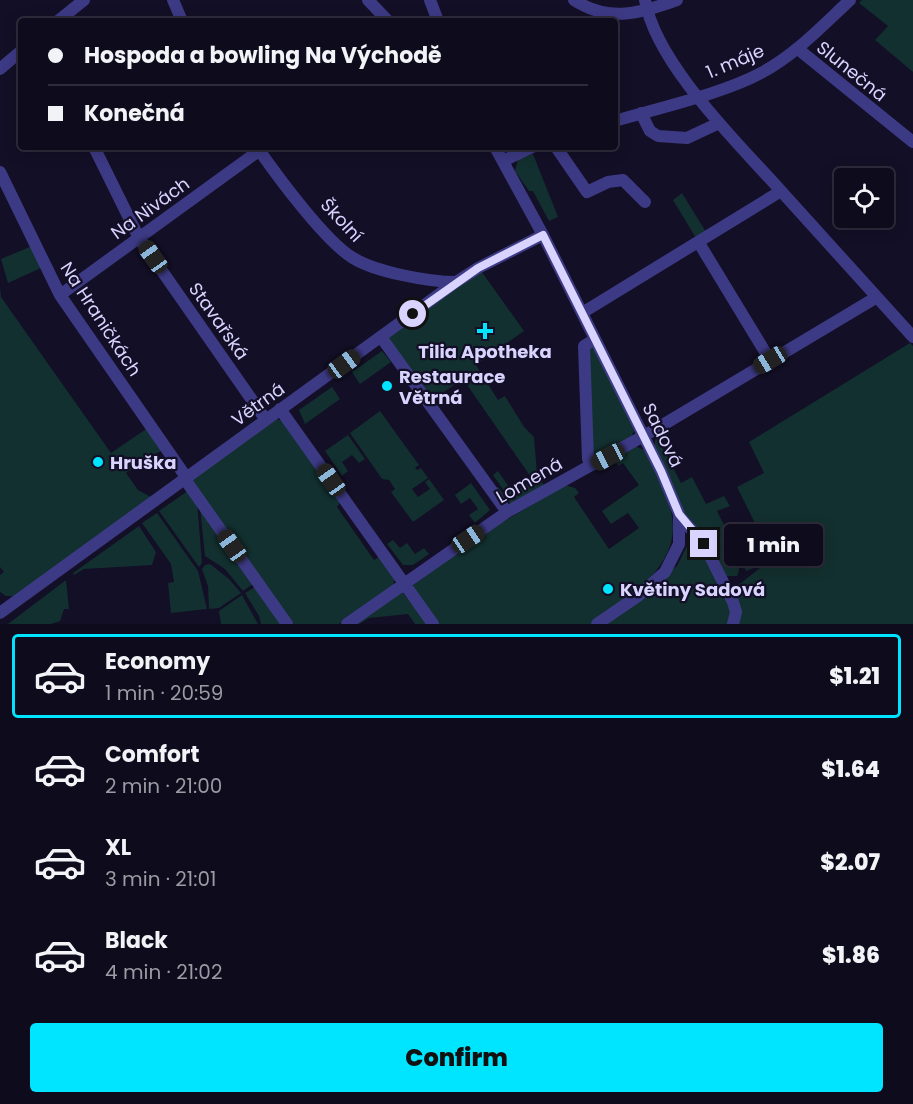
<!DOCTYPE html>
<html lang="en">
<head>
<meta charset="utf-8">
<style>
  :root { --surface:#0e0b1c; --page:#1c1929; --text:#f1f3f6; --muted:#9b9ba3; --line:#2e2b3b; --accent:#00e5ff }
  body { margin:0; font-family:Poppins,sans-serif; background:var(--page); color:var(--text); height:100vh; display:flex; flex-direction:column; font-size:22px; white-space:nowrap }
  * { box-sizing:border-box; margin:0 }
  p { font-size:20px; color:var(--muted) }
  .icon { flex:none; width:33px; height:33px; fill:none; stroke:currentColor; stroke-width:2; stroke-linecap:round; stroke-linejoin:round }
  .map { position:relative; height:624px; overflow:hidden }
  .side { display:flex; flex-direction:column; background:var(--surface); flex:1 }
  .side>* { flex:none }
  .banner { position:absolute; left:18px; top:18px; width:600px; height:132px; border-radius:6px; box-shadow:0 3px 15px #0003,0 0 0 2px var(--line); display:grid; align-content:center; height:132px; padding:0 30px; background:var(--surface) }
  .controls { position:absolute; left:834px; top:168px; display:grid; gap:12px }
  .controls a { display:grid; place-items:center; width:60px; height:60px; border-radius:6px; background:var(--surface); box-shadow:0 3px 15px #0003,0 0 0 2px var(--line); font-size:30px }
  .end { position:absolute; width:27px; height:27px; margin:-14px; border:8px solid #d9d4ff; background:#111; box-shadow:0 0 0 3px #111 }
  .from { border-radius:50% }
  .bubble { position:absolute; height:42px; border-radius:6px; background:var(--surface); box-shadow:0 3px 15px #0003,0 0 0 2px var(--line); font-size:20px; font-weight:800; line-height:42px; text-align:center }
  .car { position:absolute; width:18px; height:36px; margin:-18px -9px; border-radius:8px; box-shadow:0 0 4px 2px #0007; background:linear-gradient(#222 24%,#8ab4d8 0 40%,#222 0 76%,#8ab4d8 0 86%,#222 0) }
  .banner b { display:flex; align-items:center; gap:21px; height:57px; font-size:22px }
  .banner b+b { border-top:2px solid var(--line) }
  .banner i { width:15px; height:15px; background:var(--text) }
  ul { padding:10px 0 0; list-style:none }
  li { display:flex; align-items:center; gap:18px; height:84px; margin:0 12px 9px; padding:0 18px; border:3px solid transparent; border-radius:6px }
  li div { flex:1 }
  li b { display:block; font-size:22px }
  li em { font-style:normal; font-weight:800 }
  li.active { border-color:var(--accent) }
  li>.icon { width:54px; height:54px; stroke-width:1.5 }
  .cta { display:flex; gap:12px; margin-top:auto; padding:12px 30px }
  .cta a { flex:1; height:69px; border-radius:6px; background:var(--accent); color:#111; font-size:24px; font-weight:800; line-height:69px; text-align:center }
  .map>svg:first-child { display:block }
</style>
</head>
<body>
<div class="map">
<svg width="913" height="624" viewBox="0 0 913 624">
  <rect width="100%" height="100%" fill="#130f26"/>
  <path fill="#12302f" d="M862,0H913V72L875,40L888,26L859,3Z
    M533,154L558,217L549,221L533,191H529L515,171L518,159Z
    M682,193L706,232L696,238L673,200Z
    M32,246L43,267L8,283L1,259Z
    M479,268L524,331L476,365L498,400L505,396L524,427L534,437L537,474L545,487L511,504L495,488L498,487L509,500L517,499L507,495L493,475L498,471L513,493L533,480L463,379L432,400L389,342V335Z
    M0,287L1,297L111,453L149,427L164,449L126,473L138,490L151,497L14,596H6L0,592V575L4,572L0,567Z
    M910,343L913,346V624H433L408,589L478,537L565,485L575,488L579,493L574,497L609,549L639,528L628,513L611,524L602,511L639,485L623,463L618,466L615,460L635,446L646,451C668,500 692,533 649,579L655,582L677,566L687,546L693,541L700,543L732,590L765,564L746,571L743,562L770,553L737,487L764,473L749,442Z
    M590,348L596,349L634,431L630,439L592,459L588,349Z
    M382,351L391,362L360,384L352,372Z
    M332,387L340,399L305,424L299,410Z
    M380,411L419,465L415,468L417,470L421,468L428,478L412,489L418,497L430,489L425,482L429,479L444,500L413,522L391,492L395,489L389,480L382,479L350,433Z
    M277,419L282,421L341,501L337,507L374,560L380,556L395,577L393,585L339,624H288L191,478Z
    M348,435L365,459L359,463L352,455L342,462L348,471L342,476L325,451Z
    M656,435L681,483L692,477L706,504L724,496L730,506L717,511C725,528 746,559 737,576H725L686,519L654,448Z
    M471,483L490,510L475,523L469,515L478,509L470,498L461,504L455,495Z
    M189,490L197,501L202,563L199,567L159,511Z
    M200,508L253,584L243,591L225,569L205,556Z
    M157,513L198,571L207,609L171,613L168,583L174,582L171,564L142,523Z
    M139,526L156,552L152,565L84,569L74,575L73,573Z
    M393,540L400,548L407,543L415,554L424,548L429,554L413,565H403L387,544Z
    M210,564L229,579L241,593L219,608L209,609L208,586L202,569L205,565Z
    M66,580L69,609H64L60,621L51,624H8Z
    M255,587L281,624H261L259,616L245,593Z
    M402,592L428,624H415L408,614L369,618L359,624H353Z
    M242,595L258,624H221L219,611Z"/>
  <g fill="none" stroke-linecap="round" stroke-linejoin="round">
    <path stroke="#3d3a85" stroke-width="12" d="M173,0L182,21
      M368,0L388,21
      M430,0L438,21
      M574,0C609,23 641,13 677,0
      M645,0C656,64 738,143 781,191C825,240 869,288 913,337
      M58,21L84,0
      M798,49L913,142
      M0,69L21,51
      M641,113L650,131L658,136L687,138L719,123
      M615,121C658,108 722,94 761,73C795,55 822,26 850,0
      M94,147L139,238L266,420
      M257,147C277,176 325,241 353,258C376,272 429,282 456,282
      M495,147L543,235L661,471L679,514V544L665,572L638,596L597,624
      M556,147L587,192L608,182L623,180L645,202
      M503,161L532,147
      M0,172L60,295L186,477
      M699,243L770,360
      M60,295L260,150
      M582,313L781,191
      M381,337L507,512
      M280,409L433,624
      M592,465L588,459L584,346L595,339
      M184,478L287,624
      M681,518L704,544L733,602L736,612L733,624
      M0,613L456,282L478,268L543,235
      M347,624L507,512L656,429L877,297"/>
  </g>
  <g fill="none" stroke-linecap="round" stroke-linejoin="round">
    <path stroke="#d9d4ff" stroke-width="8" d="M413,314L478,268L543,235L661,471L679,514L704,544"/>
  </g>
  <g fill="#00e5ff" stroke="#130f26" stroke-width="2">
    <path d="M482 322h6v6h6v6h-6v6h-6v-6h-6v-6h6z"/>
    <circle cx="387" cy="386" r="6"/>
    <circle cx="98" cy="462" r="6"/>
    <circle cx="608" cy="589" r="6"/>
  </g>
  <g text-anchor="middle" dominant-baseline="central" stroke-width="4.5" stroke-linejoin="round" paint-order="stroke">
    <g font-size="18" fill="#d9d4ff" stroke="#130f26">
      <text transform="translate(735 61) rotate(-23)">1. máje</text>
      <text transform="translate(852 71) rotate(39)">Slunečná</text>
      <text transform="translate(150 208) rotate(-36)">Na Nivách</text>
      <text transform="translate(342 220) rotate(47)">Školní</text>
      <text transform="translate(101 319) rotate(57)">Na Hraničkách</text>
      <text transform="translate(219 321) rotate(55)">Stavařská</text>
      <text transform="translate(258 404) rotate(-36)">Větrná</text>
      <text transform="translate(663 435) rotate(64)">Sadová</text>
      <text transform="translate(529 480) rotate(-30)">Lomená</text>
    </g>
    <g font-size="18" font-weight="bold" fill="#d9d4ff" stroke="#130f26" text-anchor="start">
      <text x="485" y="351" text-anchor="middle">Tilia Apotheka</text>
      <text x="399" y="376">Restaurace<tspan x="399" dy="21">Větrná</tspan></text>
      <text x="110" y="462">Hruška</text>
      <text x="620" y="589">Květiny Sadová</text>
    </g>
  </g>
</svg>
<div class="controls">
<a><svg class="icon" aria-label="locate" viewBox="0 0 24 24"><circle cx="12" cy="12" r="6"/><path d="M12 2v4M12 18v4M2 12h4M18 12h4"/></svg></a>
</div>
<i class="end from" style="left:413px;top:314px"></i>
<i class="end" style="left:704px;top:544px"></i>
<div class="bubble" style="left:724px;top:524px;width:99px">1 min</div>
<i class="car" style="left:153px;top:257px;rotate:325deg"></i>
<i class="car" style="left:770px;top:360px;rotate:239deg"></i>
<i class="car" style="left:344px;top:364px;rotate:54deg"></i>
<i class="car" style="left:608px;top:457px;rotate:242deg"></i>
<i class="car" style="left:331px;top:480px;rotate:325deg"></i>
<i class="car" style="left:468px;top:539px;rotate:56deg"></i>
<i class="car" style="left:232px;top:546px;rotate:325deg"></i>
<div class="banner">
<b><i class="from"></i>Hospoda a bowling Na Východě</b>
<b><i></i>Konečná</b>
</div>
</div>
<section class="side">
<ul>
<li class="active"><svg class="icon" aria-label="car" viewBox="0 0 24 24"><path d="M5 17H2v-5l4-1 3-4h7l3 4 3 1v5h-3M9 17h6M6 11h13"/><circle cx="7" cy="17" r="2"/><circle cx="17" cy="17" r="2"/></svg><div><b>Economy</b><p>1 min · 20:59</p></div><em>$1.21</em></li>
<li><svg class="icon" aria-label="car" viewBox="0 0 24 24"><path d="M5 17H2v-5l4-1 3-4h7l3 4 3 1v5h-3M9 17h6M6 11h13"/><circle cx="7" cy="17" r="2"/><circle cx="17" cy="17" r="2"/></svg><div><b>Comfort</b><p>2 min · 21:00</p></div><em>$1.64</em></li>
<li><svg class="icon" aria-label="car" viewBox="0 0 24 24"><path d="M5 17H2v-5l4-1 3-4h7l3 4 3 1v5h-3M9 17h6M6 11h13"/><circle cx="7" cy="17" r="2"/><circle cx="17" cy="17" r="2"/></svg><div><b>XL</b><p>3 min · 21:01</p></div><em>$2.07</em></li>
<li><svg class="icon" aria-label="car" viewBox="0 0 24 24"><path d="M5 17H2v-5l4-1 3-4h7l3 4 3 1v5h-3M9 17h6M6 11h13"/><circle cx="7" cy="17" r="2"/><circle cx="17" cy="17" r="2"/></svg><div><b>Black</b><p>4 min · 21:02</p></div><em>$1.86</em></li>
</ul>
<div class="cta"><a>Confirm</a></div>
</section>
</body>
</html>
